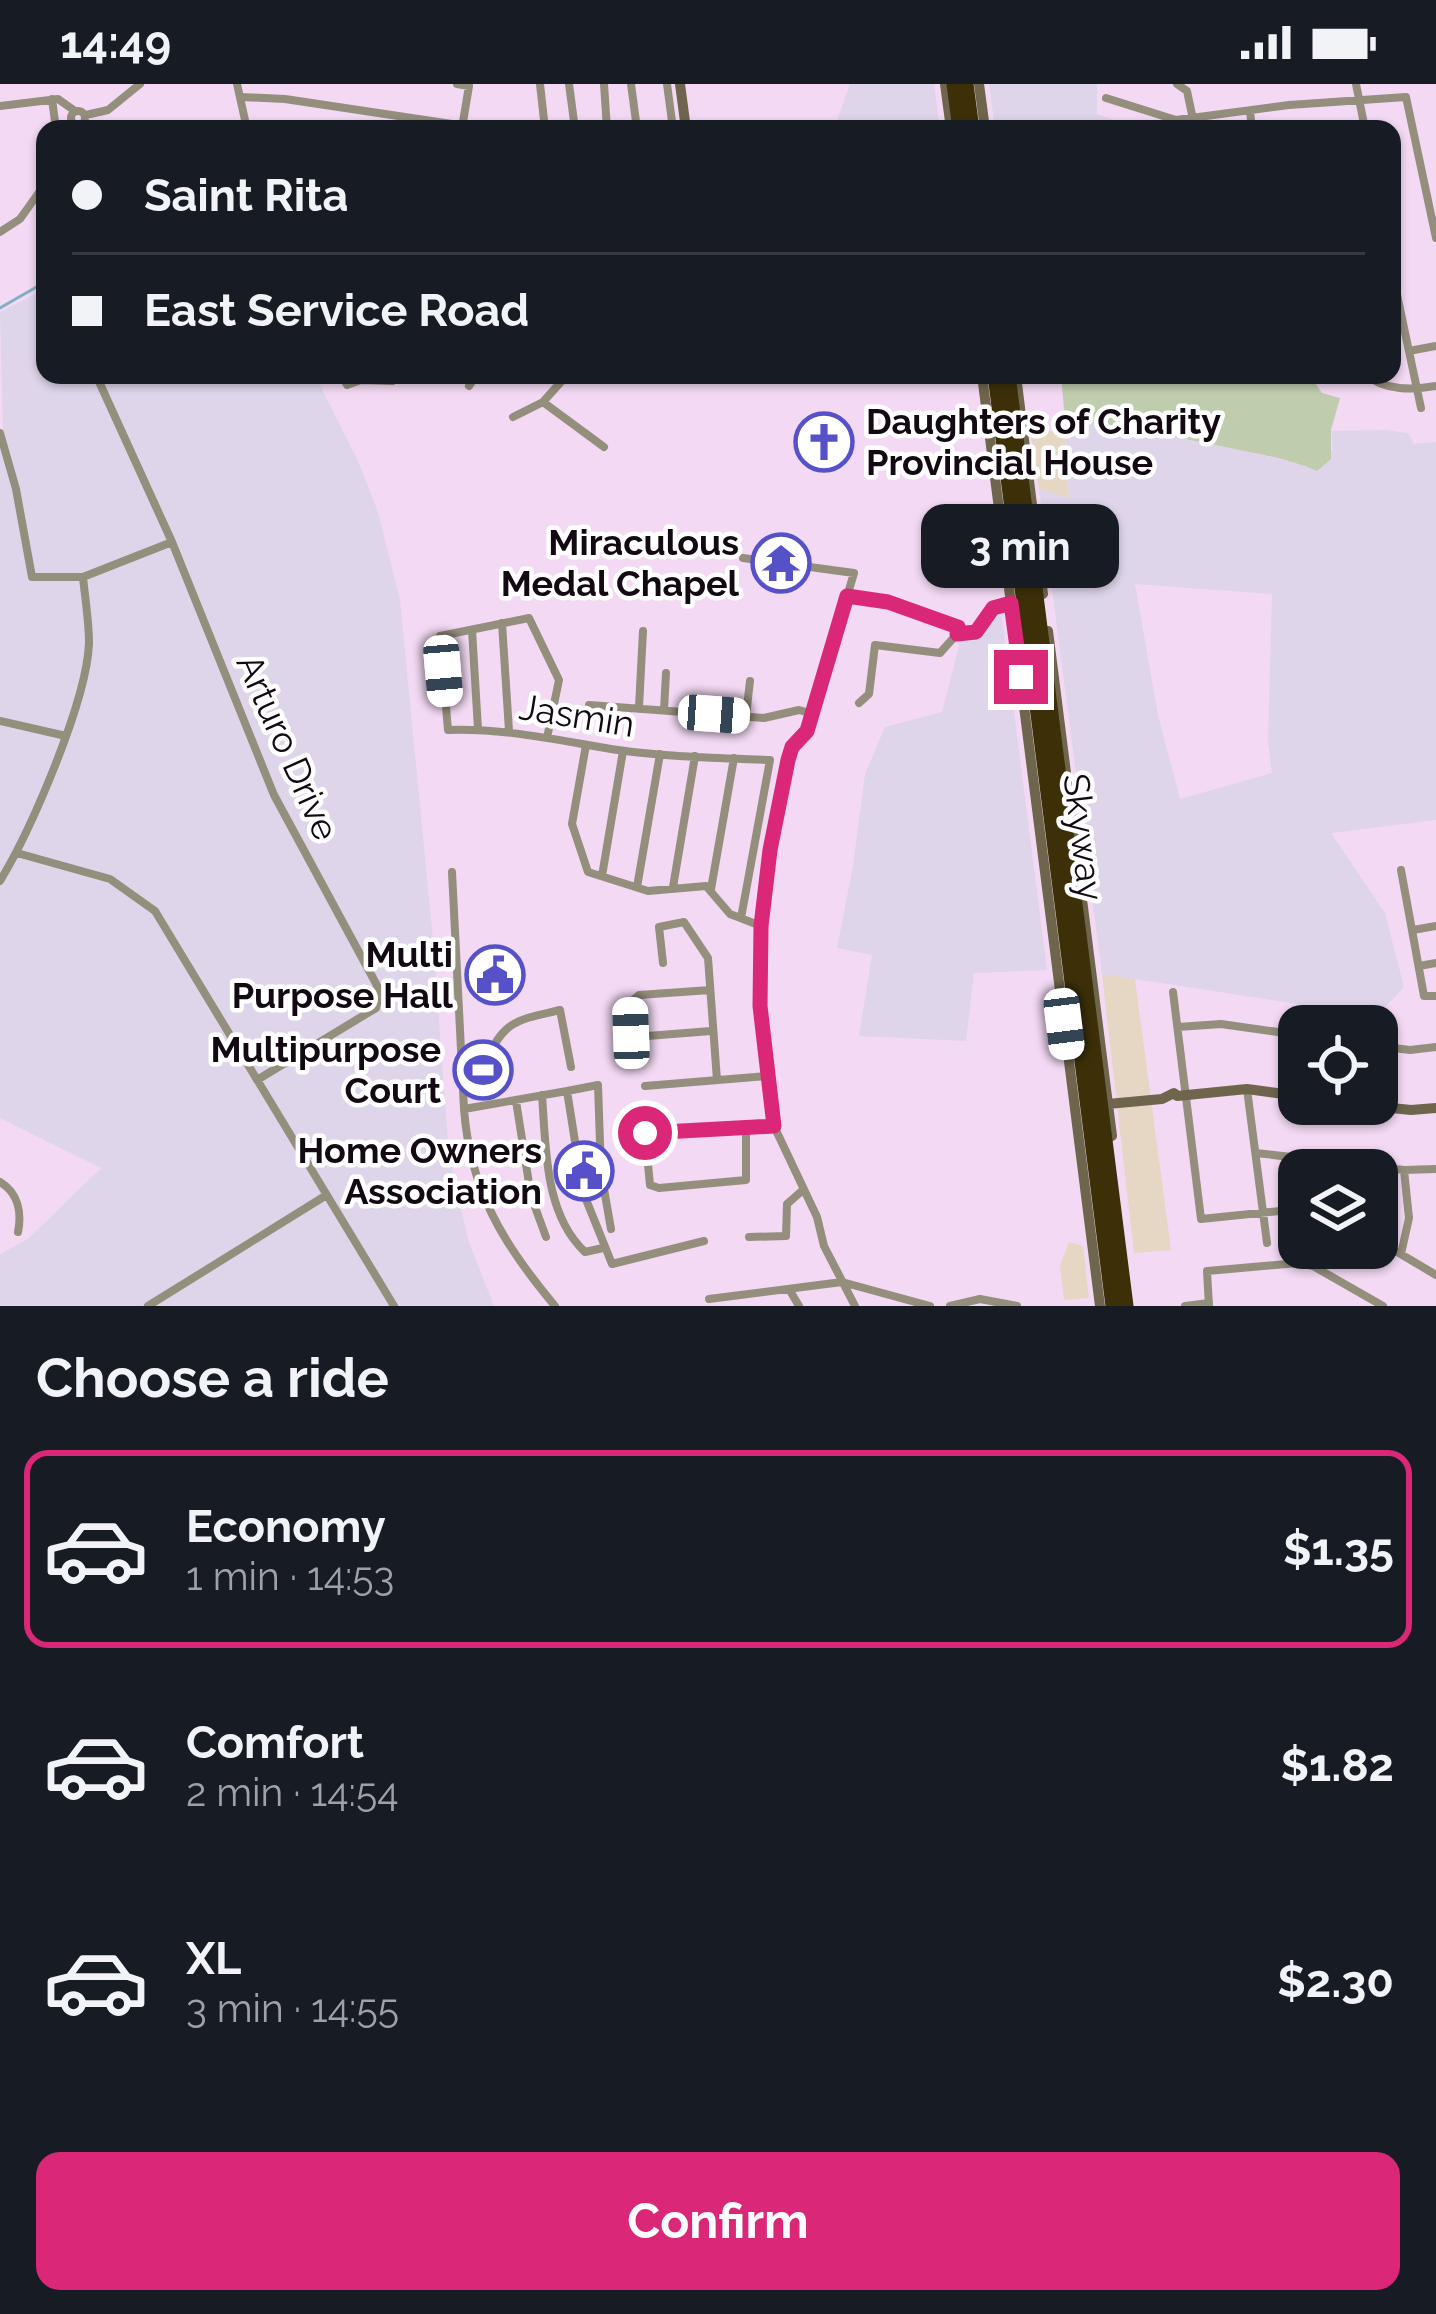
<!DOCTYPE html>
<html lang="en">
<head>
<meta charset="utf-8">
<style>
  :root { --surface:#171b24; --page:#242831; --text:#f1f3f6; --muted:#9ea1a6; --line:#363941; --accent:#db2777 }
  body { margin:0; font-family:Raleway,sans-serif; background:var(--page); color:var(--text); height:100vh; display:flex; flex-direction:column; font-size:45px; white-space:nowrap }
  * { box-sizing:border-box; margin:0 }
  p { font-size:39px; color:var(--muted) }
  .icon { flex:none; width:66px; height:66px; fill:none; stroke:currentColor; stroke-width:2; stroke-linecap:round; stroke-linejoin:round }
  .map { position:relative; height:1222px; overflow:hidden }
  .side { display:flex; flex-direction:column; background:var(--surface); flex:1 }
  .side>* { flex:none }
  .guide { position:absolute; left:36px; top:36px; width:1365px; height:264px; border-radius:24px; box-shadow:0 3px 9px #0004; display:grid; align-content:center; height:264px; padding:0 36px; background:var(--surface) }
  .tools { position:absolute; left:1278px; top:921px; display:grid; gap:24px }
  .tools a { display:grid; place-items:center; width:120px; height:120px; border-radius:24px; background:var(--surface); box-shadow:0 3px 9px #0004; font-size:60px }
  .end { position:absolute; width:54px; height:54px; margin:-27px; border:15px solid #db2777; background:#fff; box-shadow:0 0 0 6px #fff }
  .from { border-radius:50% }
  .bubble { position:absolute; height:84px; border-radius:24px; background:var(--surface); box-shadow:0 3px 9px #0004; font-size:39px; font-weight:700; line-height:84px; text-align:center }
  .car { position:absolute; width:36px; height:72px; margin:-36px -18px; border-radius:15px; box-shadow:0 0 9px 3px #0007; background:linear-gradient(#fff 24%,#345 0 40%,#fff 0 76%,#345 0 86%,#fff 0) }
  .guide b { display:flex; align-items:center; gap:42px; height:114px; font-size:45px }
  .guide b+b { border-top:3px solid var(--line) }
  .guide i { width:30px; height:30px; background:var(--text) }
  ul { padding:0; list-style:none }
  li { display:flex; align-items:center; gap:36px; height:198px; margin:0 24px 18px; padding:0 12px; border:6px solid transparent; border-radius:24px }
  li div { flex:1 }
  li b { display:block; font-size:45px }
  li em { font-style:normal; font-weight:700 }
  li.selected { border-color:var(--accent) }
  li>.icon { width:108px; height:108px; stroke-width:1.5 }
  h2 { padding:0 36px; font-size:54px; line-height:144px }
  .primary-button { display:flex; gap:24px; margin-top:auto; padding:24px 36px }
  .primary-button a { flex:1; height:138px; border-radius:24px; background:var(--accent); color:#fff; font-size:48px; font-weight:700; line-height:138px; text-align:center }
  .status { display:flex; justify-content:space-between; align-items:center; height:84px; padding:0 60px; background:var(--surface); direction:ltr }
  .status svg { height:33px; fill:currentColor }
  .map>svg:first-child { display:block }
</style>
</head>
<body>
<div class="status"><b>14:49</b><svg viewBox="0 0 49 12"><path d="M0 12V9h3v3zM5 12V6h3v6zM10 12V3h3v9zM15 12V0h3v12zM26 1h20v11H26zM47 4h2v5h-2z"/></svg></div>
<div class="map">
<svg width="1436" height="1222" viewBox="0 0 1436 1222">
  <rect width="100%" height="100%" fill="#f3d9f4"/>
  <path fill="#e5d7c4" d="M1065,345L1069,415L1039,405L1031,350Z
    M1102,890L1135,895L1171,1166L1134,1169Z
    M1069,1158L1083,1162L1089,1214L1064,1216L1060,1181Z"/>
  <path fill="#ded5ea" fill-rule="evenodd" d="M850,0H934L940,45H834Z
    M989,0H1097V30L1138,45H995Z
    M45,205V291H315L357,375L378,428L400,516L433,856L449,1070L468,1156L494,1222H0V1170L28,1155L101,1084L0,1034V350L3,348L0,228Z
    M1065,336L1112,341L1192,356L1298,379L1317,387L1333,365L1331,347L1385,346L1408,349L1414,360L1436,358V736L1331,749L1385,829L1404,903L1377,932L1102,890L1039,405L1069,414ZM1135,500L1272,510L1268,659L1272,689L1180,715L1158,631Z
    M1001,525L1047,886L974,889L966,957L859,952L872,871L837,864L853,782L865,690L885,643L942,628L962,550L974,551Z"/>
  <path fill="#bfccad" d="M1061,291H1310L1322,309L1340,314L1331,346V375L1317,387C1288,374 1256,370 1225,363C1172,352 1119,341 1065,336Z"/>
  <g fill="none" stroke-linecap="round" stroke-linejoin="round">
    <path stroke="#81afc4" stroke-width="3" d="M0,224L40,201L45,182"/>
    <path stroke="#948e7d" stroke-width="8" d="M237,0L247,45
      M457,0L469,2L462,44
      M540,0L545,45
      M569,0L575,45
      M604,0L607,45
      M631,0L637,45
      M667,0L673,45
      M1177,0L1187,7L1195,45
      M1356,0L1365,45
      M242,13L285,15L485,45
      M1106,14L1176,36L1289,21L1406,13L1436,154
      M52,15L56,45
      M0,22L58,15L75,27
      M71 34a7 7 0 1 1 14 0a7 7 0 1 1-14 0Z
      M1250,27L1252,45
      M86,31L108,26L140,0
      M0,148L20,135L45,100
      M1392,187L1421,324
      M1409,267L1436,262
      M96,291L172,458L274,711L380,907L376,924L257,996
      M342,291L347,301L361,296L392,297L391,291
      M1367,291C1384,307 1414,306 1436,302
      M469,302L476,291
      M543,318L604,363
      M513,333L543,318L567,291
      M0,349L16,405L32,493H83L172,458
      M743,474L854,489L807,647L792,663L788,676L770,766L761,842L760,922L766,992L774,1042L817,1133L824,1162L855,1222
      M847,512L888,518L960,544L957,550
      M502,539L509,647
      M472,546L478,645
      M959,549L976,548L993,524L1011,519
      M859,619L869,610L875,561L940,569L957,550
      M589,621L764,634L799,626L813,630
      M639,623L643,547
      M664,626L666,589
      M746,632L750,597
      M0,637L66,652
      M547,654L559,596L529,534L440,552L448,646C506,644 561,657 618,666C668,673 719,674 770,676L741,834
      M586,661L572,740L588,788L648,807L706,802L730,830L761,842
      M17,769L110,795L155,827L394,1222
      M1401,786L1424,912H1436
      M452,788L464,1025
      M602,792L623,667
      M0,797C31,746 87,617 89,559C89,537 85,514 83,493
      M637,803L660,670
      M673,803L695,672
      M711,805L734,674
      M1413,846L1436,842
      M663,879L659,843L684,838L708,874L717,996
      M1419,882L1436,879
      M710,906L639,911L630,919L631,949L635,953L711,947
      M1173,908L1201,1135L1299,1125
      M1178,943L1221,940L1299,951
      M1377,962L1410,966L1436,963
      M463,979L489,972C504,935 523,935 560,926L571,983
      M645,1002L766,992
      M1247,1005L1267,1159
      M567,1007L598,1001L601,1088L611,1145
      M542,1011C546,1062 544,1130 585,1168L603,1164
      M516,1017L531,1112L546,1153
      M746,1044V1096L659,1104L650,1101L645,1049L774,1042
      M1256,1069L1404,1086L1436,1085
      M0,1098C18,1109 22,1128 18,1148
      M749,1153L786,1152L787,1120L803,1106
      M1377,1156L1436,1191
      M1401,1170L1409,1134L1404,1086
      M789,1205L799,1222
      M709,1215L842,1198L930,1222
      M148,1222L325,1112
      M555,1222C503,1160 470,1106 464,1025L567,1007L583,1108L612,1180L704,1157
      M950,1222L980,1215L1017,1222
      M1185,1222L1209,1219
      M1209,1222L1207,1187L1298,1179L1313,1182L1383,1222"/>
    <path stroke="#6e654c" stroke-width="10" d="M680,0L686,45
      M945,0L951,45
      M979,0L985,45
      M982,291L1100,1222
      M1016,291L1043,510
      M1048,547L1112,1052
      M1108,1020L1162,1015L1174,1009L1177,1012L1247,1005L1299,1012
      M1352,1020L1411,1026L1436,1024"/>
    <path stroke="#3d3009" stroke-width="15" d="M954,0L960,45
      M966,0L972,45
      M995,291L1113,1222
      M1008,291L1126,1222"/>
  </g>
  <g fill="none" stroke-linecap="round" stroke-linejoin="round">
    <path stroke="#db2777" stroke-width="15" d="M645,1049L774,1042L760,922L761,842L770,766L788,676L792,663L807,647L847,512L888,518L958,543L957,550L976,548L993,524L1011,519L1021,593"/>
  </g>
  <defs>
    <g id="church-ring" transform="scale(3)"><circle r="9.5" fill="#fff" stroke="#5651c9" stroke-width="1.5"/><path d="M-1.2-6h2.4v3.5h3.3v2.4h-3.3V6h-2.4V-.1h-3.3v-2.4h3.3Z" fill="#5651c9"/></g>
    <g id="temple-ring" transform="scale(3)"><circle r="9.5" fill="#fff" stroke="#5651c9" stroke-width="1.5"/><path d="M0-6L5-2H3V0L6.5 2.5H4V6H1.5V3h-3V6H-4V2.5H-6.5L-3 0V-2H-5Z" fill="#5651c9"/></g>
    <g id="civic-ring" transform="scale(3)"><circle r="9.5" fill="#fff" stroke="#5651c9" stroke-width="1.5"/><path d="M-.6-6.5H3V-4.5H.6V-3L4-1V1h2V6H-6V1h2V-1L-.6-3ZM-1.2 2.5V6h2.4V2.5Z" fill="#5651c9"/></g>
    <g id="stadium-ring" transform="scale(3)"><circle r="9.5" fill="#fff" stroke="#5651c9" stroke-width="1.5"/><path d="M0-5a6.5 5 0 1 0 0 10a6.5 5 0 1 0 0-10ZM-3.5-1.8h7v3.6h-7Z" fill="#5651c9"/></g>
  </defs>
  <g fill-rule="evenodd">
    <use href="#church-ring" x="824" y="358"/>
    <use href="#temple-ring" x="781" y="479"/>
    <use href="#civic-ring" x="495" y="891"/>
    <use href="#stadium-ring" x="483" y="986"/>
    <use href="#civic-ring" x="584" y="1087"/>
  </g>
  <g text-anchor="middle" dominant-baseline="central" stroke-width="9" stroke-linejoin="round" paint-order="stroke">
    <g font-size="36" font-weight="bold" fill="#120912" stroke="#fff" text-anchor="end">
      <text x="866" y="337" text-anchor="start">Daughters of Charity<tspan x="866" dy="41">Provincial House</tspan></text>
      <text x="739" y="458">Miraculous<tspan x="739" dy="41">Medal Chapel</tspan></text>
      <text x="453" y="870">Multi<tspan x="453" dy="41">Purpose Hall</tspan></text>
      <text x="441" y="965">Multipurpose<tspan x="441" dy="41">Court</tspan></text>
      <text x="542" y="1066">Home Owners<tspan x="542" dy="41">Association</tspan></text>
    </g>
    <g font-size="36" fill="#120912" stroke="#fff">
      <text transform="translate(577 631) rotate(9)">Jasmin</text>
      <text transform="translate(288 663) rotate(66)">Arturo Drive</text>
      <text transform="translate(1084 753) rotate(83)">Skyway</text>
    </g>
  </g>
</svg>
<div class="tools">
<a><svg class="icon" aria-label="locate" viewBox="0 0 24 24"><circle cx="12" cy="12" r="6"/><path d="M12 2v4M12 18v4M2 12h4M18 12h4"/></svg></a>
<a><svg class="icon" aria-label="layers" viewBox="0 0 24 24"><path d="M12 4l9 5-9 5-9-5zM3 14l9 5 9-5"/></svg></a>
</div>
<i class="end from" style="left:645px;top:1049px"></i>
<i class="end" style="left:1021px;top:593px"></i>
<div class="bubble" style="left:921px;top:420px;width:198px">3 min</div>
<i class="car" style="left:443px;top:587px;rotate:175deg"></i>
<i class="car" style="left:714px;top:630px;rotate:94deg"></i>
<i class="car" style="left:1064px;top:940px;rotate:173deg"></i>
<i class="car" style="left:631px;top:949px;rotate:358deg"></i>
<div class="guide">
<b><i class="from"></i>Saint Rita</b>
<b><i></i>East Service Road</b>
</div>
</div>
<section class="side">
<h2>Choose a ride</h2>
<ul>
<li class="selected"><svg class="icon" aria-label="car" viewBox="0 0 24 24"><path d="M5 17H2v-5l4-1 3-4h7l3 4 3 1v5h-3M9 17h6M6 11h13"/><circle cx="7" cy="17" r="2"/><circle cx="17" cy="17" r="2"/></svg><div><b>Economy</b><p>1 min · 14:53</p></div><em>$1.35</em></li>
<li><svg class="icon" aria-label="car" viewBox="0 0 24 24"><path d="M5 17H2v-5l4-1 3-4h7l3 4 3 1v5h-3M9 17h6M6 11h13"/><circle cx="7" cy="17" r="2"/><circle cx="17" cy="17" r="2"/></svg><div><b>Comfort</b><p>2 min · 14:54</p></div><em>$1.82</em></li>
<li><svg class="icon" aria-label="car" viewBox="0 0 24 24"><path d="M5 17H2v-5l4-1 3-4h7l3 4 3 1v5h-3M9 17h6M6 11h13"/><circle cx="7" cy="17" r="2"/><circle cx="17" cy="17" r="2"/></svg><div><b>XL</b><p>3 min · 14:55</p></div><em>$2.30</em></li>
</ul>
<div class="primary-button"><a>Confirm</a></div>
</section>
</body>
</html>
